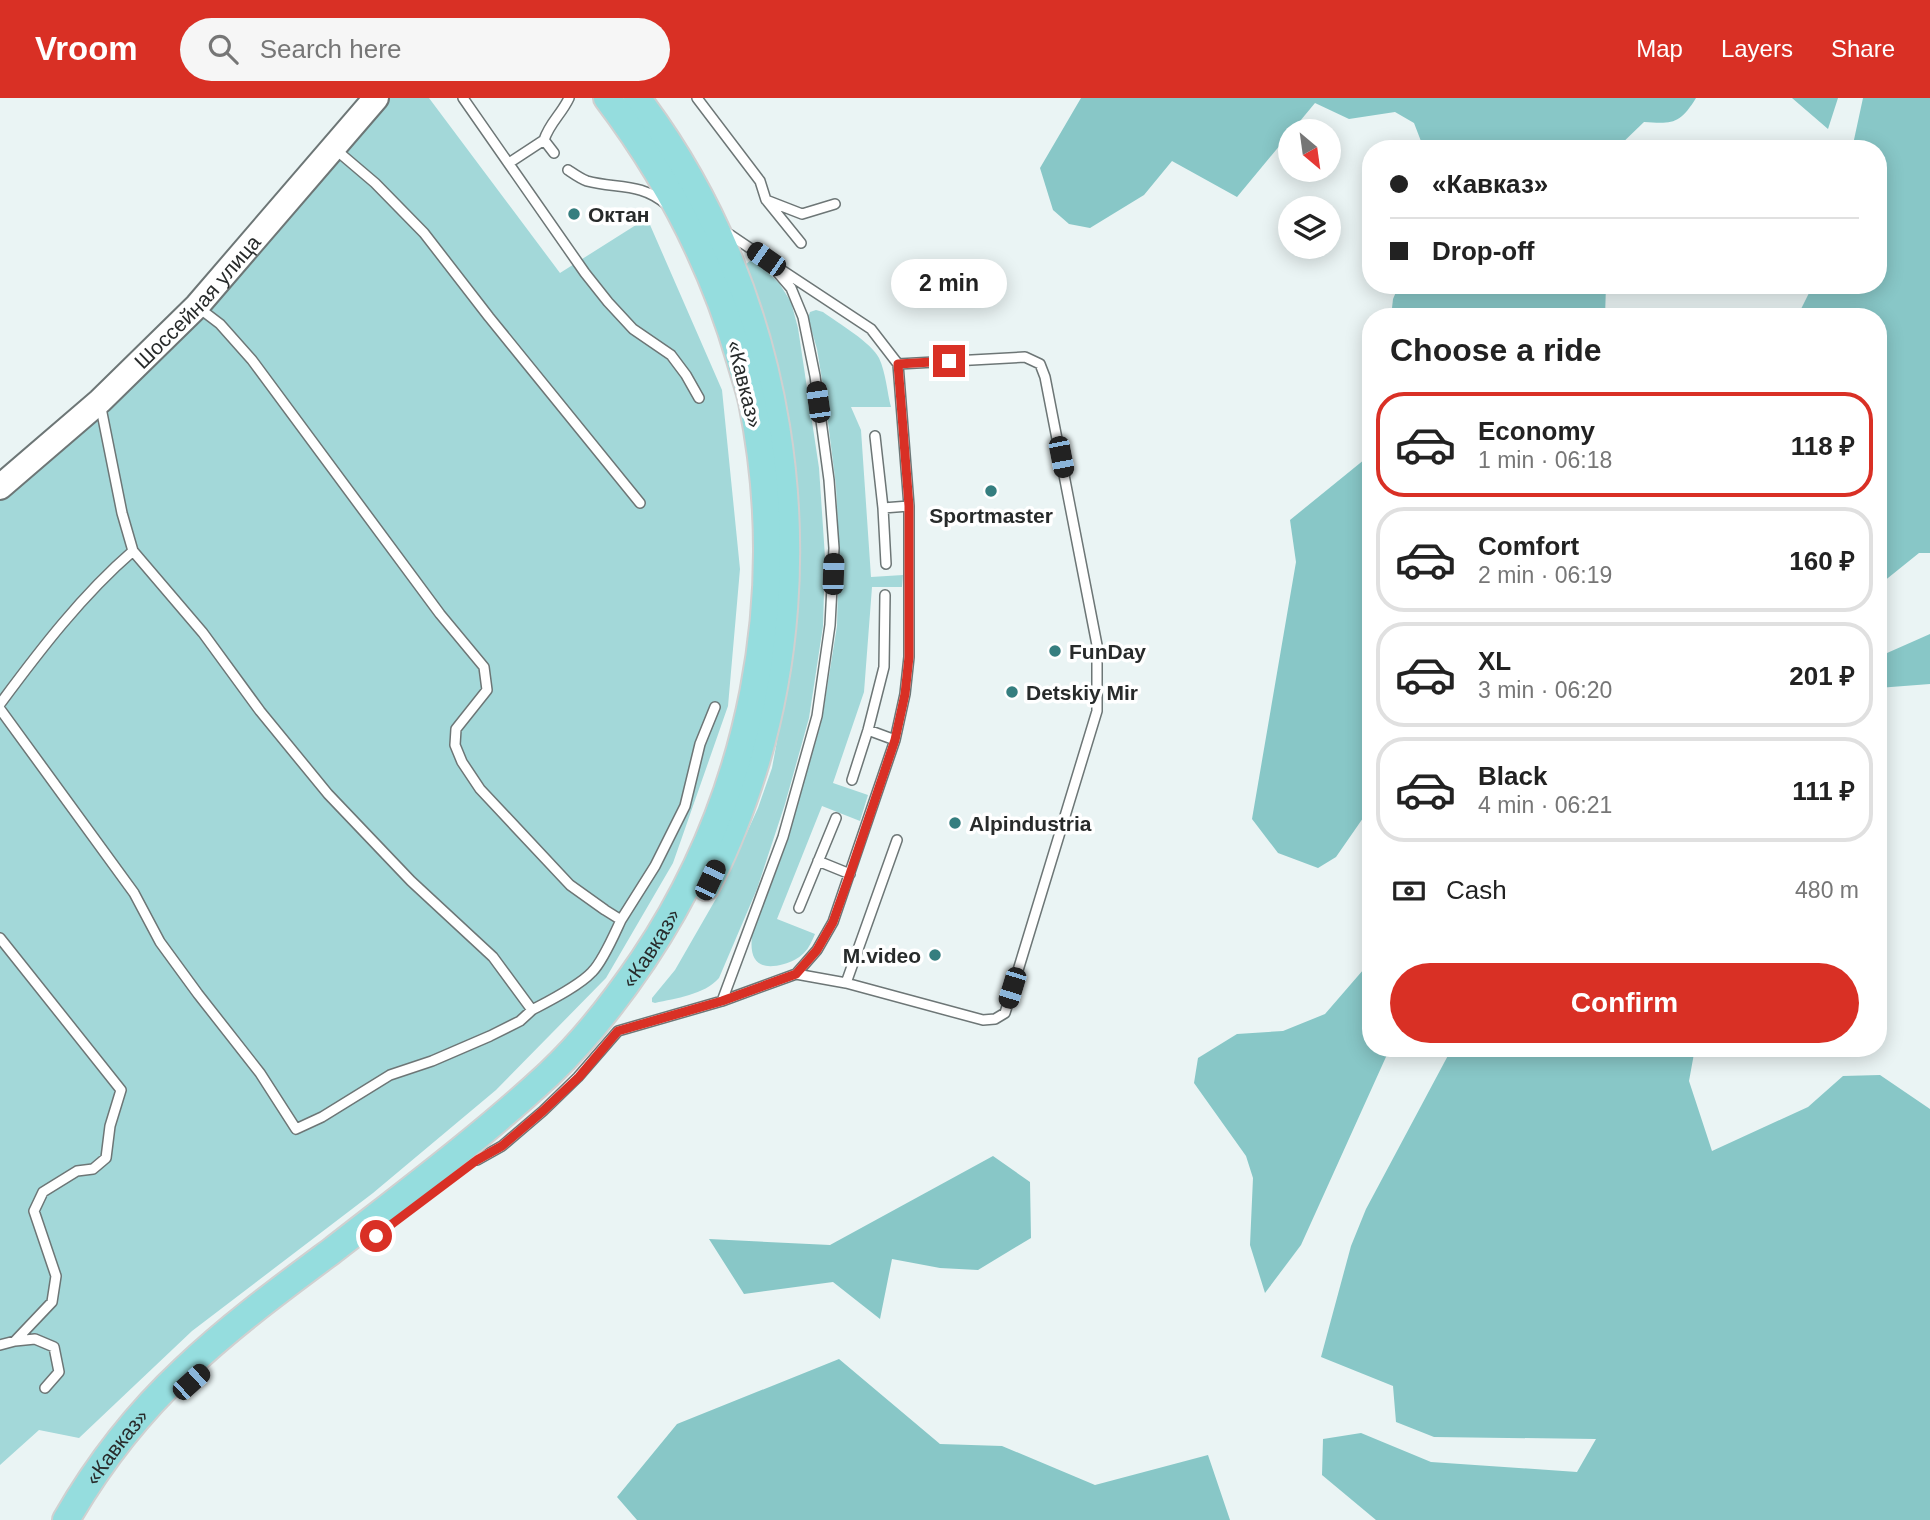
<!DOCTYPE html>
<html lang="en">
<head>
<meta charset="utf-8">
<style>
  :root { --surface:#fff; --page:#f6f6f6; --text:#222; --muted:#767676; --line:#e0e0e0; --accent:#d93025 }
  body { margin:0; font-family:Arial,sans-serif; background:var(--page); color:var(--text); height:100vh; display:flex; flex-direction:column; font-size:26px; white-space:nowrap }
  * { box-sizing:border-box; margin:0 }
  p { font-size:23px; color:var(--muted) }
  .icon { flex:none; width:38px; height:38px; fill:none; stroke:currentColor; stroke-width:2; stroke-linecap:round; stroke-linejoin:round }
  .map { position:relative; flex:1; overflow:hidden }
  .sheet { position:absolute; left:1362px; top:210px; width:525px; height:749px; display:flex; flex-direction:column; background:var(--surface); border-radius:28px; box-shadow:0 4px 18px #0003 }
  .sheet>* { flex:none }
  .guide { position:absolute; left:1362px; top:42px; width:525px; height:154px; border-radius:28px; box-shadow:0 4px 18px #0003; display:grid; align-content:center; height:154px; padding:0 28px; background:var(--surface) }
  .needle { width:46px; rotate:151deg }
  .controls { position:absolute; left:1278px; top:21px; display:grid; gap:14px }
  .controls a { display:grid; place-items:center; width:63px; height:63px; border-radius:50%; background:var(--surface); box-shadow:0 4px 18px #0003; font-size:35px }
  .end { position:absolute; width:32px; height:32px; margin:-16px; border:9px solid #d93025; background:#fff; box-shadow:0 0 0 4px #fff }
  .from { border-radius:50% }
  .bubble { position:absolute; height:49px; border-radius:24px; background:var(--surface); box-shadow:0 4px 18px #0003; font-size:23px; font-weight:700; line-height:49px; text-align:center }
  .car { position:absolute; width:21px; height:42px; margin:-21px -10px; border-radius:9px; box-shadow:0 0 5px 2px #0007; background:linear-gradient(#222 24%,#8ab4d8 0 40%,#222 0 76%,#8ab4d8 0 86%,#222 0) }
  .guide b { display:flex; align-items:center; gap:24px; height:66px; font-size:26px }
  .guide b+b { border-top:2px solid var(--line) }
  .guide i { width:18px; height:18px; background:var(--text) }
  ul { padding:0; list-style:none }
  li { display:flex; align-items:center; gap:21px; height:105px; margin:0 14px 10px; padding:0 14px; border:4px solid var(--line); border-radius:28px }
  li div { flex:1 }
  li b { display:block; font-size:26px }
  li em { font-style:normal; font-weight:700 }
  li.on { border-color:var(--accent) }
  li>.icon { width:63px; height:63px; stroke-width:1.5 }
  h2 { padding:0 28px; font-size:32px; line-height:84px }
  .pay { display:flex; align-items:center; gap:18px; height:77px; padding:0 28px; font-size:26px }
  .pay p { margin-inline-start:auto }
  .action { display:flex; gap:14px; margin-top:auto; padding:14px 28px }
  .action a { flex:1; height:80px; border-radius:42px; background:var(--accent); color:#fff; font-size:28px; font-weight:700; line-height:80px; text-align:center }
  header { display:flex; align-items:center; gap:42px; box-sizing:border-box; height:98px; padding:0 35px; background:var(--accent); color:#fff }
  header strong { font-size:33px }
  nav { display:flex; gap:38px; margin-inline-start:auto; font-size:24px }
  .search { width:490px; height:63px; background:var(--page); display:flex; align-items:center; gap:18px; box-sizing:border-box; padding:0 24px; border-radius:38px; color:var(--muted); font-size:26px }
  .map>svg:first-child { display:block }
</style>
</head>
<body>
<header>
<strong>Vroom</strong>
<div class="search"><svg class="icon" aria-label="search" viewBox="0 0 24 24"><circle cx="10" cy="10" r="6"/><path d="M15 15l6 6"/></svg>Search here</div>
<nav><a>Map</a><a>Layers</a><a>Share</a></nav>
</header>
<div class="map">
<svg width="1930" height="1422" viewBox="0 0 1930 1422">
  <rect width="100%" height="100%" fill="#eaf4f4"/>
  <path fill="#a3d8d9" d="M387,0H429L560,175L647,120L722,292L740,471L728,608L673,765L606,880L496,992L373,1095L192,1233L79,1340L39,1332L0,1367V400L178,246Z
    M751,162L764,171L779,185L791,204L798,230L819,370L825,459L823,528L809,620L785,706L757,791L719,880C704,897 676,900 655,905L652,904V900L675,872L721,792L758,710L772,670L787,589L798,500L796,400L788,321L773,249L746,166Z
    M816,212L823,214C838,225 872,245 879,260C886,275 887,294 891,309H851L861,332L871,479L903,477L902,489H872L864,594L833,685L868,697L860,723L822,708L777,821L815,836C812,843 809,850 804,855C798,861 791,864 784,866C759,873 749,863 752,838L787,744L822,621L837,528L839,449L836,388L825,300L817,251L808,220L810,214Z"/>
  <path fill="#88c7c7" d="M1081,0H1696C1680,26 1673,26 1644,24L1616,51H1424L1414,25L1395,14L1349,21L1315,5L1237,99L1172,63L1144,97L1090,130L1069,126L1053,112L1040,70Z
    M1792,0H1838L1828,31Z
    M1863,0H1930V455H1919L1878,488V219H1797L1813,187H1878V51H1852Z
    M1399,187H1606L1605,219H1391L1393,201Z
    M1370,357V710L1336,759L1318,770L1278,755L1252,721L1296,464L1290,422Z
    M1930,536V586L1878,590V559Z
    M1370,864V950H1390L1301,1147L1265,1195L1250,1147L1253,1080L1246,1058L1194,985L1198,960L1237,936L1283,933L1325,916Z
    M1452,950H1695L1689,983L1712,1053L1808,1009L1843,978L1880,977L1930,1011V1422H1376L1322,1377L1323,1341L1361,1335L1431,1364L1577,1374L1596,1341L1434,1339L1396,1324L1393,1288L1321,1259L1351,1148L1366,1111Z
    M993,1058L1030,1084L1031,1140L978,1172L940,1170L892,1161L880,1221L833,1184L744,1196L709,1141L830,1147Z
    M839,1261L940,1346L1002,1348L1095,1387L1208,1357L1230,1422H637L617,1399L677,1326Z"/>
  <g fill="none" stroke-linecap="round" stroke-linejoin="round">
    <g stroke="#6d7676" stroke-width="12">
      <path id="lane" d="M463,0L585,175L608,204L633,231L671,257L686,277L699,300
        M697,0L760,83L766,102L802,116L835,106
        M335,51L375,85L424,135L489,219L640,405
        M554,55L544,42C550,24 561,17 569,0
        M509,65L544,42
        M568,72C574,76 581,81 587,83C616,91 641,84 667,107
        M767,103L801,145
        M199,210L220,226L252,262L440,516L484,569L487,592L456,631L455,647L462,664L480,691L570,787L605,812L621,822L655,768L685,708L700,646L715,609
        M100,305L122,415L133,453L203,535L260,613L328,696L411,783L493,859L532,912C549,903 579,888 592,874C603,863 614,837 621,822
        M875,338L883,410L886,466
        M883,410L909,408
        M0,606C40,552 82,497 133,453
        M0,611L134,795L160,844L198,896L260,975L296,1031L322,1019L390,977L432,963L490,938L520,923L532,912
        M868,632L895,642
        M852,682L868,632L884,569L885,497
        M818,763L850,776
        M799,810L836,720
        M0,840L121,992L110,1028L106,1060L93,1071L77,1073L43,1094L34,1113L56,1178L52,1204L15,1243
        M796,876L846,885L897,742
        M846,885L983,922L995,921L1005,915L1097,613V547L1045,279L1040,266L1025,259L898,266
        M722,903L796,876L817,852L833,824L895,642L905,596L909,559V408L898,266L871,231L774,167
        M477,1062L502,1048L543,1013L578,979L618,933L722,903L783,739L817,618L830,527L834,450L829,382L815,278L803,219L791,190L766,161L723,132
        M0,1247L15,1243L35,1241L54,1249L59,1274L45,1290"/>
    </g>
    <g stroke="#6d7676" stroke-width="28">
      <g id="secondary">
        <path id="s1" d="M0,389L100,303L197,208L376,0"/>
      </g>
    </g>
    <g stroke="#d0d0d0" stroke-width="30">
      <g id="primary">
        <path d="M637,0C783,191 825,459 749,686C737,722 724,756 706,789"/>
        <path id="s2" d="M66,1422C97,1368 138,1315 184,1272C230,1228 282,1190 333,1152C406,1095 481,1039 549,976C585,942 616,902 643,862C753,698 791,497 752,304C749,290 744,276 740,262C713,168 666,78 607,0"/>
      </g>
    </g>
    <use href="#lane" stroke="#fff" stroke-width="9"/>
    <use href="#secondary" stroke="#fff" stroke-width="24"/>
    <use href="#primary" stroke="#95ddde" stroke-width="26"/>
  </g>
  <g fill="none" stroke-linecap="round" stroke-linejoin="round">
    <path stroke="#d93025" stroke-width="9" d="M376,1138L477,1062L502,1048L543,1013L579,979L618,933L722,903L796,876L817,852L833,824L850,776L895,642L905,596L909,559V408L898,266L949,263"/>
  </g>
  <g fill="#357e7f" stroke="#fff" stroke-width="2.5">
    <circle cx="574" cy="116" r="7"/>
    <circle cx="991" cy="393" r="7"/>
    <circle cx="1055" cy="553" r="7"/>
    <circle cx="1012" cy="594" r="7"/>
    <circle cx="955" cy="725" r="7"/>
    <circle cx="935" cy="857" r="7"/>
  </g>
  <g text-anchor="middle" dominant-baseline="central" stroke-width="7" stroke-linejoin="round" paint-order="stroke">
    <g font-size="21" font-weight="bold" fill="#282b2b" stroke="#fff" text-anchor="start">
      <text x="588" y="116">Октан</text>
      <text x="991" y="417" text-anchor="middle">Sportmaster</text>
      <text x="1069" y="553">FunDay</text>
      <text x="1026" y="594">Detskiy Mir</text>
      <text x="969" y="725">Alpindustria</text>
      <text x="921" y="857" text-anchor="end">M.video</text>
    </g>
    <g font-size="21" fill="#282b2b" stroke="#fff">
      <text stroke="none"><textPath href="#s1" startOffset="271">Шоссейная улица</textPath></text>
      <text transform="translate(745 286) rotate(76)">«Кавказ»</text>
      <text stroke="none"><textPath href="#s2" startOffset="824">«Кавказ»</textPath></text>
      <text stroke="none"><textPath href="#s2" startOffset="89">«Кавказ»</textPath></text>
    </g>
  </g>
</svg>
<div class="controls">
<a><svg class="needle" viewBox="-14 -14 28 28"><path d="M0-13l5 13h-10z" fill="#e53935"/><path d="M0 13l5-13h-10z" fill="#767676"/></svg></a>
<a><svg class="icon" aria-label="layers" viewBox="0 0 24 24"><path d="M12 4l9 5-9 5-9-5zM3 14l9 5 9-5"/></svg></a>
</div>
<i class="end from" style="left:376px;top:1138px"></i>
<i class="end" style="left:949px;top:263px"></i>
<div class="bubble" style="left:891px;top:161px;width:116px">2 min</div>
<i class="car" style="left:766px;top:161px;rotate:305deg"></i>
<i class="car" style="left:818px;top:304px;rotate:352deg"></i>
<i class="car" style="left:1061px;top:359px;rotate:169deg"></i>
<i class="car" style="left:833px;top:476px;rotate:2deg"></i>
<i class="car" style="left:710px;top:782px;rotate:25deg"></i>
<i class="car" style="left:1012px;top:890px;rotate:197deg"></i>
<i class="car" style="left:191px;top:1284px;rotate:48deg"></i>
<div class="guide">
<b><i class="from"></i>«Кавказ»</b>
<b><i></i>Drop-off</b>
</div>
<section class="sheet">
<h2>Choose a ride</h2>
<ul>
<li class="on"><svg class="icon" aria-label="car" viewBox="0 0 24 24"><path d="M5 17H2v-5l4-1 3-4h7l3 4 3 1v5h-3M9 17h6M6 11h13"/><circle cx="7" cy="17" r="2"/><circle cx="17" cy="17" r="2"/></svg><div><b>Economy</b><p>1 min · 06:18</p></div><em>118 ₽</em></li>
<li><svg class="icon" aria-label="car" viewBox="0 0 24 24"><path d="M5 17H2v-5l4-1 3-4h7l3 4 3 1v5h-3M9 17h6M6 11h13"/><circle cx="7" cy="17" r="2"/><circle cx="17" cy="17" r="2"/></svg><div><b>Comfort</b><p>2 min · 06:19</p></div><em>160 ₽</em></li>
<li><svg class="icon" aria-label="car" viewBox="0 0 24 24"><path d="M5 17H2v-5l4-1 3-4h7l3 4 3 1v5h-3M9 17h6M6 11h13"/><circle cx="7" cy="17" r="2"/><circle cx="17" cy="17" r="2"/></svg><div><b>XL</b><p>3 min · 06:20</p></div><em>201 ₽</em></li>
<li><svg class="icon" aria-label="car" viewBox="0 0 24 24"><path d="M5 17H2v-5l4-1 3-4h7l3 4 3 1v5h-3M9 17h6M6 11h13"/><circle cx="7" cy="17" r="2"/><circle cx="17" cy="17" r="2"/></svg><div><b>Black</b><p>4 min · 06:21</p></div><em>111 ₽</em></li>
</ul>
<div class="pay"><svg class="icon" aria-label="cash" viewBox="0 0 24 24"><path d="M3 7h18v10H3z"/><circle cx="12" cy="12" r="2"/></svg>Cash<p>480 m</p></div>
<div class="action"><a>Confirm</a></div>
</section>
</div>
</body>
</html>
